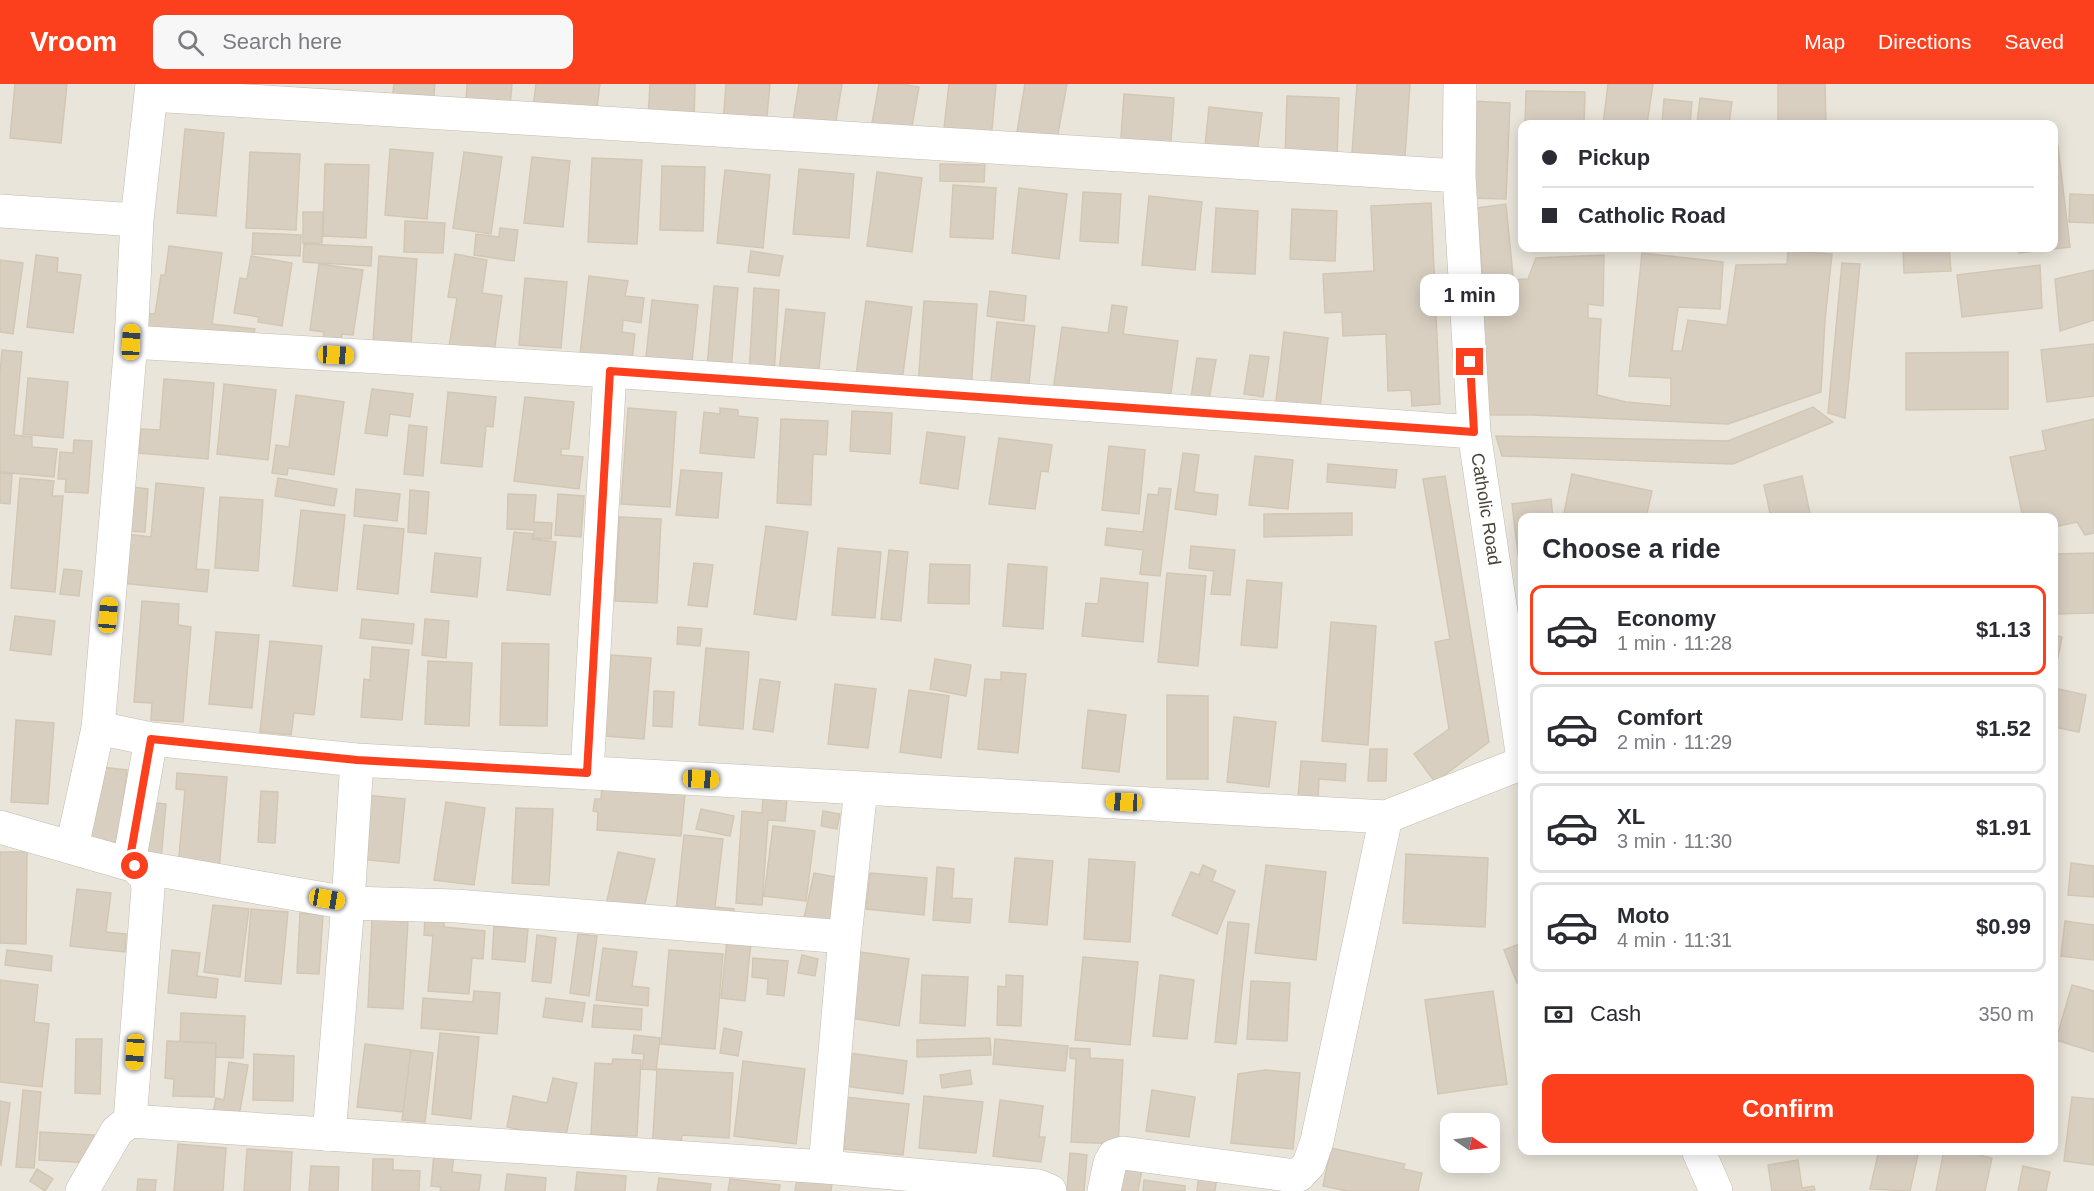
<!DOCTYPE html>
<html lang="en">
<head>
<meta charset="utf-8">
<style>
  :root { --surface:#fff; --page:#f7f7f7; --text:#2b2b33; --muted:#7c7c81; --line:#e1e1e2; --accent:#fc3f1d }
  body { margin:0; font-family:Helvetica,sans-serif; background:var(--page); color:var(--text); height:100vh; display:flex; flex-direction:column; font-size:22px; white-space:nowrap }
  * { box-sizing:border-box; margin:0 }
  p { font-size:20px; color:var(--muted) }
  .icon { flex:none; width:33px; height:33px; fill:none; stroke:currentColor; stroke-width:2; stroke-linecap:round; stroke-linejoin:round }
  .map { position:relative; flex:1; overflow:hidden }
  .panel { position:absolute; left:1518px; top:429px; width:540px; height:642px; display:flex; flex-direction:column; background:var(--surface); border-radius:12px; box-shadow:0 3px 15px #0003 }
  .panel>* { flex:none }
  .hud { position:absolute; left:1518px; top:36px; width:540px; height:132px; border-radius:12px; box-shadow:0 3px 15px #0003; display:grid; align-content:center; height:132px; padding:0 24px; background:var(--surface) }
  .needle { width:39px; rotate:103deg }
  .fabs { position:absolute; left:1440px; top:1029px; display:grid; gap:12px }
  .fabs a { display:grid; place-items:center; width:60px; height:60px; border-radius:12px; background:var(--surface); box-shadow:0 3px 15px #0003; font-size:30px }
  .end { position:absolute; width:27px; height:27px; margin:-14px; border:8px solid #fc3f1d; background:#fff; box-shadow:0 0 0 3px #fff }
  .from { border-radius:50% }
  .bubble { position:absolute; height:42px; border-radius:12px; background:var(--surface); box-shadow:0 3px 15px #0003; font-size:20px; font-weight:600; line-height:42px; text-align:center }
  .car { position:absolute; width:18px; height:36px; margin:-18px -9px; border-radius:8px; box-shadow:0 0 4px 2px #0007; background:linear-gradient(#f5c518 24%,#345 0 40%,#f5c518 0 76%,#345 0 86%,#f5c518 0) }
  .hud b { display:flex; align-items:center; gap:21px; height:57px; font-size:22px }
  .hud b+b { border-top:2px solid var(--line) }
  .hud i { width:15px; height:15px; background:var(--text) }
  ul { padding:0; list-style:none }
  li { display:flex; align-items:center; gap:18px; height:90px; margin:0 12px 9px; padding:0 12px; border:3px solid var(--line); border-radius:12px }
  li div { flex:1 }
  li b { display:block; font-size:22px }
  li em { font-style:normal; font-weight:600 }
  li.on { border-color:var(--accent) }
  li>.icon { width:54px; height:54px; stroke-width:1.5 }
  h2 { padding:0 24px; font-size:27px; line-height:72px }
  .pay { display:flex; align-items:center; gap:15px; height:66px; padding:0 24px; font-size:22px }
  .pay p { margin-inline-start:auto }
  .primary-button { display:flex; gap:12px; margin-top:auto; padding:12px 24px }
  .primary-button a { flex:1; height:69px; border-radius:12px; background:var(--accent); color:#fff; font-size:24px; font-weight:600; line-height:69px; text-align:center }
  header { display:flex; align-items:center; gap:36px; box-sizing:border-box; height:84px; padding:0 30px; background:var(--accent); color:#fff }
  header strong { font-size:28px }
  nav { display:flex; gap:33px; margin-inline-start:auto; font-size:21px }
  .search { width:420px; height:54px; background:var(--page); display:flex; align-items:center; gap:15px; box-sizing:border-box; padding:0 21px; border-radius:12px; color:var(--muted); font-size:22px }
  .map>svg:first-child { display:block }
</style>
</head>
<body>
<header>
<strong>Vroom</strong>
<div class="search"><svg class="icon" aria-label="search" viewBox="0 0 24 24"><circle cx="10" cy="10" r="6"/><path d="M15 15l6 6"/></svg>Search here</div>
<nav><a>Map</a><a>Directions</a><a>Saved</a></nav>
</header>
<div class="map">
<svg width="2094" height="1107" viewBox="0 0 2094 1107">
  <rect width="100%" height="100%" fill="#f6f3ec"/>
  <path fill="#eae5da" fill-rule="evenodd" d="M0,0H2094V1107H0ZM1522,40H2054V164H1522ZM1522,434H2054V1066H1522ZM1450,1040H1490V1078H1450Z"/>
  <path fill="#d8cfc1" stroke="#d3c7b4" stroke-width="1.5" d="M15,0H67L61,59L10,54Z
    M394,0H435L433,19L392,15Z
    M467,0H512L510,23L466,20Z
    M536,0H600L596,31L533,24Z
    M650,0H695L694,36L648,34Z
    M726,0H770L766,43L723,40Z
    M799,0H842L834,49L792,42Z
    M879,0H902L919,3L910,53L871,45Z
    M949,0H996L991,57L943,53Z
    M1025,0H1067L1057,55L1017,48Z
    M1357,0H1410L1405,73L1352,69Z
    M1608,0H1653L1647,40H1603Z
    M1778,0H1825L1826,40H1778Z
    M1526,7L1585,8L1584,40H1525Z
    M1124,10L1174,14L1170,71L1120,67Z
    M1287,12L1339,14L1337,76L1285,74Z
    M1700,14L1732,18L1729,40H1697Z
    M1664,15L1692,18L1690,40H1662Z
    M1472,17L1510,19L1506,115L1469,114Z
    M1209,23L1262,29L1256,77L1204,71Z
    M185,45L224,49L216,132L177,129Z
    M2054,62H2058L2070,163L2019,169L2018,164H2054Z
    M390,65L433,69L427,135L385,131Z
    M250,68L300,70L296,146L246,144Z
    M464,68L502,73L491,150L453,144Z
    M532,73L570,77L563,143L524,139Z
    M592,74L642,76L637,160L588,158Z
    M325,80L369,81L366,154L323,152Z
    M940,80L985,81L984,98L940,97Z
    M662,82L705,83L703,147L660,146Z
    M799,85L854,90L849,154L793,150Z
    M725,86L770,91L763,164L717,159Z
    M877,88L922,94L912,168L867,162Z
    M953,101L996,104L993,155L950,153Z
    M1019,104L1067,110L1059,175L1012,169Z
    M1083,108L1121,110L1118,159L1080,157Z
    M2070,110L2094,111V139L2069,138Z
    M1149,112L1202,118L1195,186L1142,181Z
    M1431,119L1440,320L1412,322L1411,306L1388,307L1386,250L1343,252L1342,228L1325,229L1323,190L1374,187L1371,122Z
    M1506,120L1513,192L1483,195L1477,124Z
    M1216,124L1258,127L1255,190L1212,188Z
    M1292,125L1337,127L1335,177L1290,175Z
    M303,128H323L322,159H303Z
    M405,137L445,139L443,169L404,168Z
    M500,144L518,146L514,177L474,171L476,150L499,153Z
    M253,149L301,151L300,172L252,170Z
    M304,160L372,163L371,182L303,178Z
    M169,162L222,169L212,240L255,245L252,259L153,253L142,229L155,230L161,191H165Z
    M1903,164H1949L1951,187L1904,189Z
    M751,167L783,172L779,192L748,188Z
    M1788,167L1832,170L1825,236L1821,308L1728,340L1533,331H1478L1480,198L1528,195L1536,174L1604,171L1603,222L1588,220V234L1601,235L1597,311L1626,318L1671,322V294L1629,292L1642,169L1723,178L1720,225L1678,223L1672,267H1682L1688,236L1727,241L1736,181L1787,180Z
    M455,170L487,176L482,209L502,212L494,269L449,262L457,214L448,213Z
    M36,171L58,174L57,188L81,191L73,249L27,243Z
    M251,172L292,179L282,242L258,238L259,233L234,229L240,194L247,195Z
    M379,172L417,175L411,259L373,257Z
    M0,176L23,179L13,250L0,248Z
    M1842,179L1860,180L1845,334L1828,329Z
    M319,180L363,186L353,251L342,250L340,267L322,264L324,248L310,246Z
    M2040,181L2042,224L1962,233L1957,191Z
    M2094,186V236L2060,247L2055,195Z
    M589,192L628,197L625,212L644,214L641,239L623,236L622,248L635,250L632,276L580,270Z
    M525,194L567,198L561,264L519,261Z
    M714,202L738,204L731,286L707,284Z
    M754,204L779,206L774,291L749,290Z
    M990,207L1026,212L1024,237L987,232Z
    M652,216L698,221L692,278L646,273Z
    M866,217L912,223L902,297L856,291Z
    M924,217L977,220L971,306L918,303Z
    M1112,221L1127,223L1123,250L1178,257L1169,323L1053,307L1062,243L1108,249Z
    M786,225L825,229L818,293L779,289Z
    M997,238L1035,242L1028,309L990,305Z
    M1284,248L1328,254L1320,323L1276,317Z
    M2094,260V312L2047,318L2041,266Z
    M2,266L22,268L14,351L32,353V363L57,365L54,393L0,388V289Z
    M2008,268V325L1906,326V269Z
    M1250,271L1269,273L1263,313L1244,310Z
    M1197,274L1216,276L1209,316L1191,314Z
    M28,294L68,298L63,354L23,350Z
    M164,295L214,299L208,375L139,369L141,345L160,346Z
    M224,300L276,306L268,376L217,370Z
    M372,305L413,310L410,333L390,330L387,352L365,349Z
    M448,308L496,313L493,343L486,342L482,383L441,379Z
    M296,311L344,318L334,391L288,384L287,391L272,389L276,361L289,363Z
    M525,313L574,318L569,365H561V371L583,373L579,405L514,397Z
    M1813,323L1833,338L1733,380L1502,372L1496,352L1728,357Z
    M628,324L676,328L670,423L621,420Z
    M720,324L738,326V332L758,334L754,374L700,369L704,328L720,330Z
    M852,327L892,329L890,370L850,367Z
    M781,335L828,337L826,371L813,370L811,421L777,419Z
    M2094,335V449L2085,451L2077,438L2054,443V434H2023L2010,373L2046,366L2042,347Z
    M409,341L427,343L423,392L404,390Z
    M927,348L965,353L958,405L920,399Z
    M999,354L1052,361L1048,388L1041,387L1035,425L989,420Z
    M74,356L92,357L88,409L65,408L66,395H58L60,368L73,369Z
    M1109,362L1145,366L1139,430L1102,426Z
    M1183,369L1199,371L1194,408L1218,411L1216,431L1175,425Z
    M1255,372L1293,376L1288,425L1249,421Z
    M1328,380L1397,386L1395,404L1327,398Z
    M681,386L722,389L718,434L676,431Z
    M0,389L12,390L10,420L0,419Z
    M1572,390L1652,407L1646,434H1563Z
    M1445,392L1489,658L1435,698L1414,670L1449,645L1435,558L1450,555L1423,395Z
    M1802,392L1811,434H1771L1764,401Z
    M20,394L54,397L52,412H63L55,508L11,504Z
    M278,394L337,405L334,422L275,412Z
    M156,399L204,404L196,485L209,486L207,508L122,499L127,450L151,453Z
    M131,403L148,405L145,448L128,447Z
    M1159,404L1171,405L1160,492L1140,490L1143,466L1105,461L1107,444L1143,448L1148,410L1158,411Z
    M356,405L400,410L397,437L354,432Z
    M410,406L429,408L426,450L408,448Z
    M508,410L536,411L534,438L552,439L551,455L534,454V446L507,445Z
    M558,410L584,412L581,453L555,451Z
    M220,413L263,416L258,487L215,484Z
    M1551,415L1553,434H1522L1521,494L1512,420Z
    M301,426L345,431L337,507L293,502Z
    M1352,429V451L1264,453V430Z
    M619,433L661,435L657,519L615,517Z
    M364,441L404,445L398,510L357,505Z
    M766,442L808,448L796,536L754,530Z
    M514,448L533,450L532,455L556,458L550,511L507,506Z
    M1191,462L1235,466L1230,511L1211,510L1214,487L1189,484Z
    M838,464L881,468L875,534L832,531Z
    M889,466L908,468L901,537L881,535Z
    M435,469L481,474L477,513L431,508Z
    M2094,469V529L2054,530V470Z
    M694,479L713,481L707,523L688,521Z
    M930,480L970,481L969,520L928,519Z
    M1008,480L1047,483L1043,545L1003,542Z
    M64,485L82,487L79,512L60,510Z
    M1167,489L1206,492L1198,582L1158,578Z
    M1101,494L1148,499L1143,558L1082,552L1086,519L1098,520Z
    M1247,496L1282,499L1277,564L1241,561Z
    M142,517L179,520L178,541L191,543L183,638L151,636L152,619L134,618Z
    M15,532L55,537L51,571L10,566Z
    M362,535L414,540L412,560L360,554Z
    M425,535L449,537L446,574L422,571Z
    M1331,538L1376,542L1368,661L1322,657Z
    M678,543L702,545L700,562L677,560Z
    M216,548L259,551L252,624L209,620Z
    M2054,551L2062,553L2054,593Z
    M270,557L322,562L314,631L294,629L291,651L260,648Z
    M502,559L549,560L547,642L500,641Z
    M372,563L409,566L402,636L361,633L364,595L370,596Z
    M706,564L749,568L743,645L699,641Z
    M611,571L651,574L644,655L604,652Z
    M935,575L971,581L966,612L930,605Z
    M428,577L472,579L469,642L425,640Z
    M1001,588L1026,590L1018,669L978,665L985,595L1001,596Z
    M760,595L780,598L773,648L753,645Z
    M835,600L876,605L868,664L828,660Z
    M2054,604L2086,611L2079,648L2054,643Z
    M909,606L949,612L941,674L900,668Z
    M654,607L674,608L672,643L653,642Z
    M1167,611L1208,612V695H1167Z
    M1088,626L1126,631L1119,688L1082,684Z
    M1234,633L1276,638L1269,703L1227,698Z
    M16,636L54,639L48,720L11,718Z
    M1370,665H1387L1386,697H1368Z
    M1301,677L1346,680L1345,697L1319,695L1318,715L1298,714Z
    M93,682L127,686L117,766L83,761Z
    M177,689L227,693L219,786L178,783L185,706L176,705Z
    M602,703L685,710L681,752L597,746L598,728L593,727L595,715H601Z
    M261,707L278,708L275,759L258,758Z
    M365,711L405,715L399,779L359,775Z
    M763,712L787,714L785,737L768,736L762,821L736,819L742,727L762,729Z
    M148,718L166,720L161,775L142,773Z
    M446,718L485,724L474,801L434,796Z
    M516,724L553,725L549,801L512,799Z
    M701,725L734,732L730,752L696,745Z
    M823,727L840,730L837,745L821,742Z
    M773,742L815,747L806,817L764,812Z
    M684,751L723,755L715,823L734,825L732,843L675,836Z
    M0,768H27L26,860L0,859Z
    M618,768L655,775L642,833L605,825Z
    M1406,770L1488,774L1485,843L1403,839Z
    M1015,774L1053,777L1047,841L1009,838Z
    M1089,775L1135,778L1130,858L1084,855Z
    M2071,779L2094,782V813L2068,811Z
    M1203,781L1216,787L1212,797L1235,807L1217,850L1172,831L1191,788L1199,791Z
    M1266,781L1326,788L1316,876L1255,869Z
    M937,783L954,785L952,814L972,815L970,839L933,836Z
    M814,789L841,794L829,850L802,843Z
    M870,789L927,794L924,831L866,825Z
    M77,805L111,809L106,848L126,850L125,868L70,862Z
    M213,821L249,825L240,893L204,888Z
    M251,825L288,828L281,900L245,897Z
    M300,829L323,831L319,890L297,889Z
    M425,834L444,835V843L485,847L483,875L472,874L469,910L428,907L433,852L424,851Z
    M372,835L408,836L403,925L368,923Z
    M2065,837L2094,841V876L2061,872Z
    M1228,838L1249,840L1236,960L1215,958Z
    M494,842L528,845L525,878L492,875Z
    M578,850L597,852L589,912L570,909Z
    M537,851L556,854L551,899L532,897Z
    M727,856L751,858L745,917L721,914Z
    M1522,859V897L1517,899L1504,866Z
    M603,864L637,868L632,902L649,904L648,922L596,916Z
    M7,866L52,872L51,887L5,881Z
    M172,866L200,869L197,892L218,895L216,914L168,909Z
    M669,866L723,870L715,965L661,960Z
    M860,868L909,875L899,942L850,934Z
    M802,871L818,875L815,892L798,889Z
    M1083,873L1138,878L1130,961L1075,956Z
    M753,874L788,877L784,912L767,910L768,895L752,893Z
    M922,891L968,893L965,942L920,939Z
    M1006,891L1023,892L1021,942L997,941L998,902L1006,903Z
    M1160,891L1194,896L1187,955L1153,952Z
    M0,896L38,901L34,938L49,940L42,1003L0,998Z
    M1251,897L1290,899L1287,957L1247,955Z
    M2072,901L2094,907V968L2056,956Z
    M474,907L500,909L497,950L421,944L423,914L473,918Z
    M1493,907L1507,1000L1438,1010L1425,916Z
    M546,914L585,919L582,938L543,933Z
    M594,921L642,925L641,946L592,943Z
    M181,929L245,932L243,974L216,973V959L180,958Z
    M724,944L742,948L738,972L720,969Z
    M440,949L479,953L471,1035L432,1030Z
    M634,951L660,954L656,986L642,985L644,970L632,969Z
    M990,954L991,971L917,973V956Z
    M76,955H102L100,1010L75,1009Z
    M995,955L1068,962L1065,987L993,980Z
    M167,957L216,959L214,1013L173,1012L174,995L165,994Z
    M365,960L411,966L403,1028L357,1023Z
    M1070,964L1090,965V974L1123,976L1118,1060L1071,1058L1076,975L1070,974Z
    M411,966L433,969L425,1038L402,1036Z
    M849,969L907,977L903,1010L845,1002Z
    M254,970L294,972L293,1017L253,1016Z
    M613,975L641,976L637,1052L591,1051L595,979L612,980Z
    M743,977L805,985L796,1060L734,1052Z
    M229,978L248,981L238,1038L212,1034L216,1014L224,1016Z
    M657,985L733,989L729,1054L682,1051L680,1069L652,1068Z
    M970,986L972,1000L942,1004L940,991Z
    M1265,986L1300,989L1293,1065L1231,1059L1238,990Z
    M553,994L577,999L565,1056L507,1043L513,1012L547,1019Z
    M23,1006L41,1008L34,1084L16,1083Z
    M1152,1006L1195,1013L1189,1053L1146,1047Z
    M836,1012L909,1020L903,1071L844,1065L845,1052L832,1051Z
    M924,1012L983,1018L976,1069L919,1064Z
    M2072,1013L2094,1015V1081L2064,1077Z
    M1000,1016L1043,1022L1039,1053H1045L1041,1078L993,1072Z
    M0,1017L10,1019L1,1081L0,1080Z
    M40,1048L94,1051L92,1079L39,1076Z
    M178,1060L226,1064L223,1107H174Z
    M1331,1064L1405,1080L1403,1085L1422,1089L1418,1107H1347L1323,1102Z
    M247,1065L292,1068L290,1107H244Z
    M1879,1066H1919L1910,1107L1870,1105Z
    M1944,1066H1958L1992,1074L1985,1107H1936Z
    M434,1069L454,1071L452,1088L481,1091L479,1107H440L441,1103L431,1102Z
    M1070,1069L1087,1071L1084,1107H1067Z
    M373,1075H393V1086L420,1087L419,1107H372Z
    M1798,1076L1802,1104L1814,1102L1815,1107H1772L1768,1081Z
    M1118,1081L1142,1085L1138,1107H1113Z
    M311,1082L339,1083L338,1107H309Z
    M2023,1082L2050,1088L2046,1107H2018Z
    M37,1085L53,1095L45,1107L30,1097Z
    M577,1088L626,1092L625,1107H575Z
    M507,1090L546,1094L545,1107H505Z
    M1199,1090L1217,1092L1215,1107H1197Z
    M659,1094L711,1100L710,1107H657Z
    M138,1095L156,1096L155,1107H137Z
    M730,1095L780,1101L779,1107H728Z
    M797,1095L832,1099L831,1107H795Z
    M1144,1096L1185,1102V1107H1143Z"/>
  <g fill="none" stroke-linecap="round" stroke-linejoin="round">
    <g stroke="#c2bbae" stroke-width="34">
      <path id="minor" d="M1460,0L1459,92L1474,348L1522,668
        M151,11L1459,92
        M0,127L137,136
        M131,258L610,287L1474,348
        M98,644L151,655L357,676L1386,733L1522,679
        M587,689L610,287
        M0,743L135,782L348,819L456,822L845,853
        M72,763L98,644L131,258L137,136L152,0
        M130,1037L148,804L146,793L135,782L131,768L151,655
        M329,1051L348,819L357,676
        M1698,1066L1716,1107
        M825,1083L845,853L861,704
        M82,1107L117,1047L130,1037L825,1083L1038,1102L1050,1107
        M1104,1107L1110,1079L1114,1072L1123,1069L1288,1091H1299L1309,1080L1317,1057L1386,733"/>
    </g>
    <use href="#minor" stroke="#fff" stroke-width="33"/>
  </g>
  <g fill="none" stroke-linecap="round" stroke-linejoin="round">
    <path stroke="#fc3f1d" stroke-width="8" d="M135,782L131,768L151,655L357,676L587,689L610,287L1474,348L1470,278"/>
  </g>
  <g text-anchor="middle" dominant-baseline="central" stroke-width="4.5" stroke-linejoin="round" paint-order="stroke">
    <g font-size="18" fill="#4b4439" stroke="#fff">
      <text transform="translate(1486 425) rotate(81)">Catholic Road</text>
    </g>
  </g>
</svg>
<div class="fabs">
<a><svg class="needle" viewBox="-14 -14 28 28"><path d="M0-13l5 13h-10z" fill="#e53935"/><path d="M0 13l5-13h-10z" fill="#7c7c81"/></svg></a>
</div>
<i class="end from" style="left:135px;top:782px"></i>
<i class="end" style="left:1470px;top:278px"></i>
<div class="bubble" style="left:1420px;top:190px;width:99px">1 min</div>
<i class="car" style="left:131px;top:258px;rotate:3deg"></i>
<i class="car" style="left:336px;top:271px;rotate:93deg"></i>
<i class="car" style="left:108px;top:531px;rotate:5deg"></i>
<i class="car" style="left:701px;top:695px;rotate:93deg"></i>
<i class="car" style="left:1124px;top:718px;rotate:273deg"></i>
<i class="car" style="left:327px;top:815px;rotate:100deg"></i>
<i class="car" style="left:135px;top:968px;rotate:184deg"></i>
<div class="hud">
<b><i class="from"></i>Pickup</b>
<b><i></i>Catholic Road</b>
</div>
<section class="panel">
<h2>Choose a ride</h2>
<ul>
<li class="on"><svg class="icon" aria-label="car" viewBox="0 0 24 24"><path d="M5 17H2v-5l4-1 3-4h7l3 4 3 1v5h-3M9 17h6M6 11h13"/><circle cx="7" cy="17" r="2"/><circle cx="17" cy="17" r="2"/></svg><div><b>Economy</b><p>1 min · 11:28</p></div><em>$1.13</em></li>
<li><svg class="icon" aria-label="car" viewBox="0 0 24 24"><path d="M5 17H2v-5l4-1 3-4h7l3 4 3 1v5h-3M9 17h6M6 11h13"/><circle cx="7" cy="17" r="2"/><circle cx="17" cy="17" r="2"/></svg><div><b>Comfort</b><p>2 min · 11:29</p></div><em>$1.52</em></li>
<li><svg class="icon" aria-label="car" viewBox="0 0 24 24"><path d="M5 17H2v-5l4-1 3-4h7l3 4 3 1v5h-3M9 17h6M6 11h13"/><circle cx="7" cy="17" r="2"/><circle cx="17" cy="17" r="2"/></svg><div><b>XL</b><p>3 min · 11:30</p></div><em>$1.91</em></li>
<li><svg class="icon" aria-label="car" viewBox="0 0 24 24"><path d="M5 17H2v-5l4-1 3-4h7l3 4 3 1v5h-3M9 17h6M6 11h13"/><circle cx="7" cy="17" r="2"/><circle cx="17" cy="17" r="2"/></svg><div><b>Moto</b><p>4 min · 11:31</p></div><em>$0.99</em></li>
</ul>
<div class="pay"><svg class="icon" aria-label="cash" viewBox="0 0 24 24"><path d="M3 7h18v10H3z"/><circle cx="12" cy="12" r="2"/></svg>Cash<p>350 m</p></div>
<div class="primary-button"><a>Confirm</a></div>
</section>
</div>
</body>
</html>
